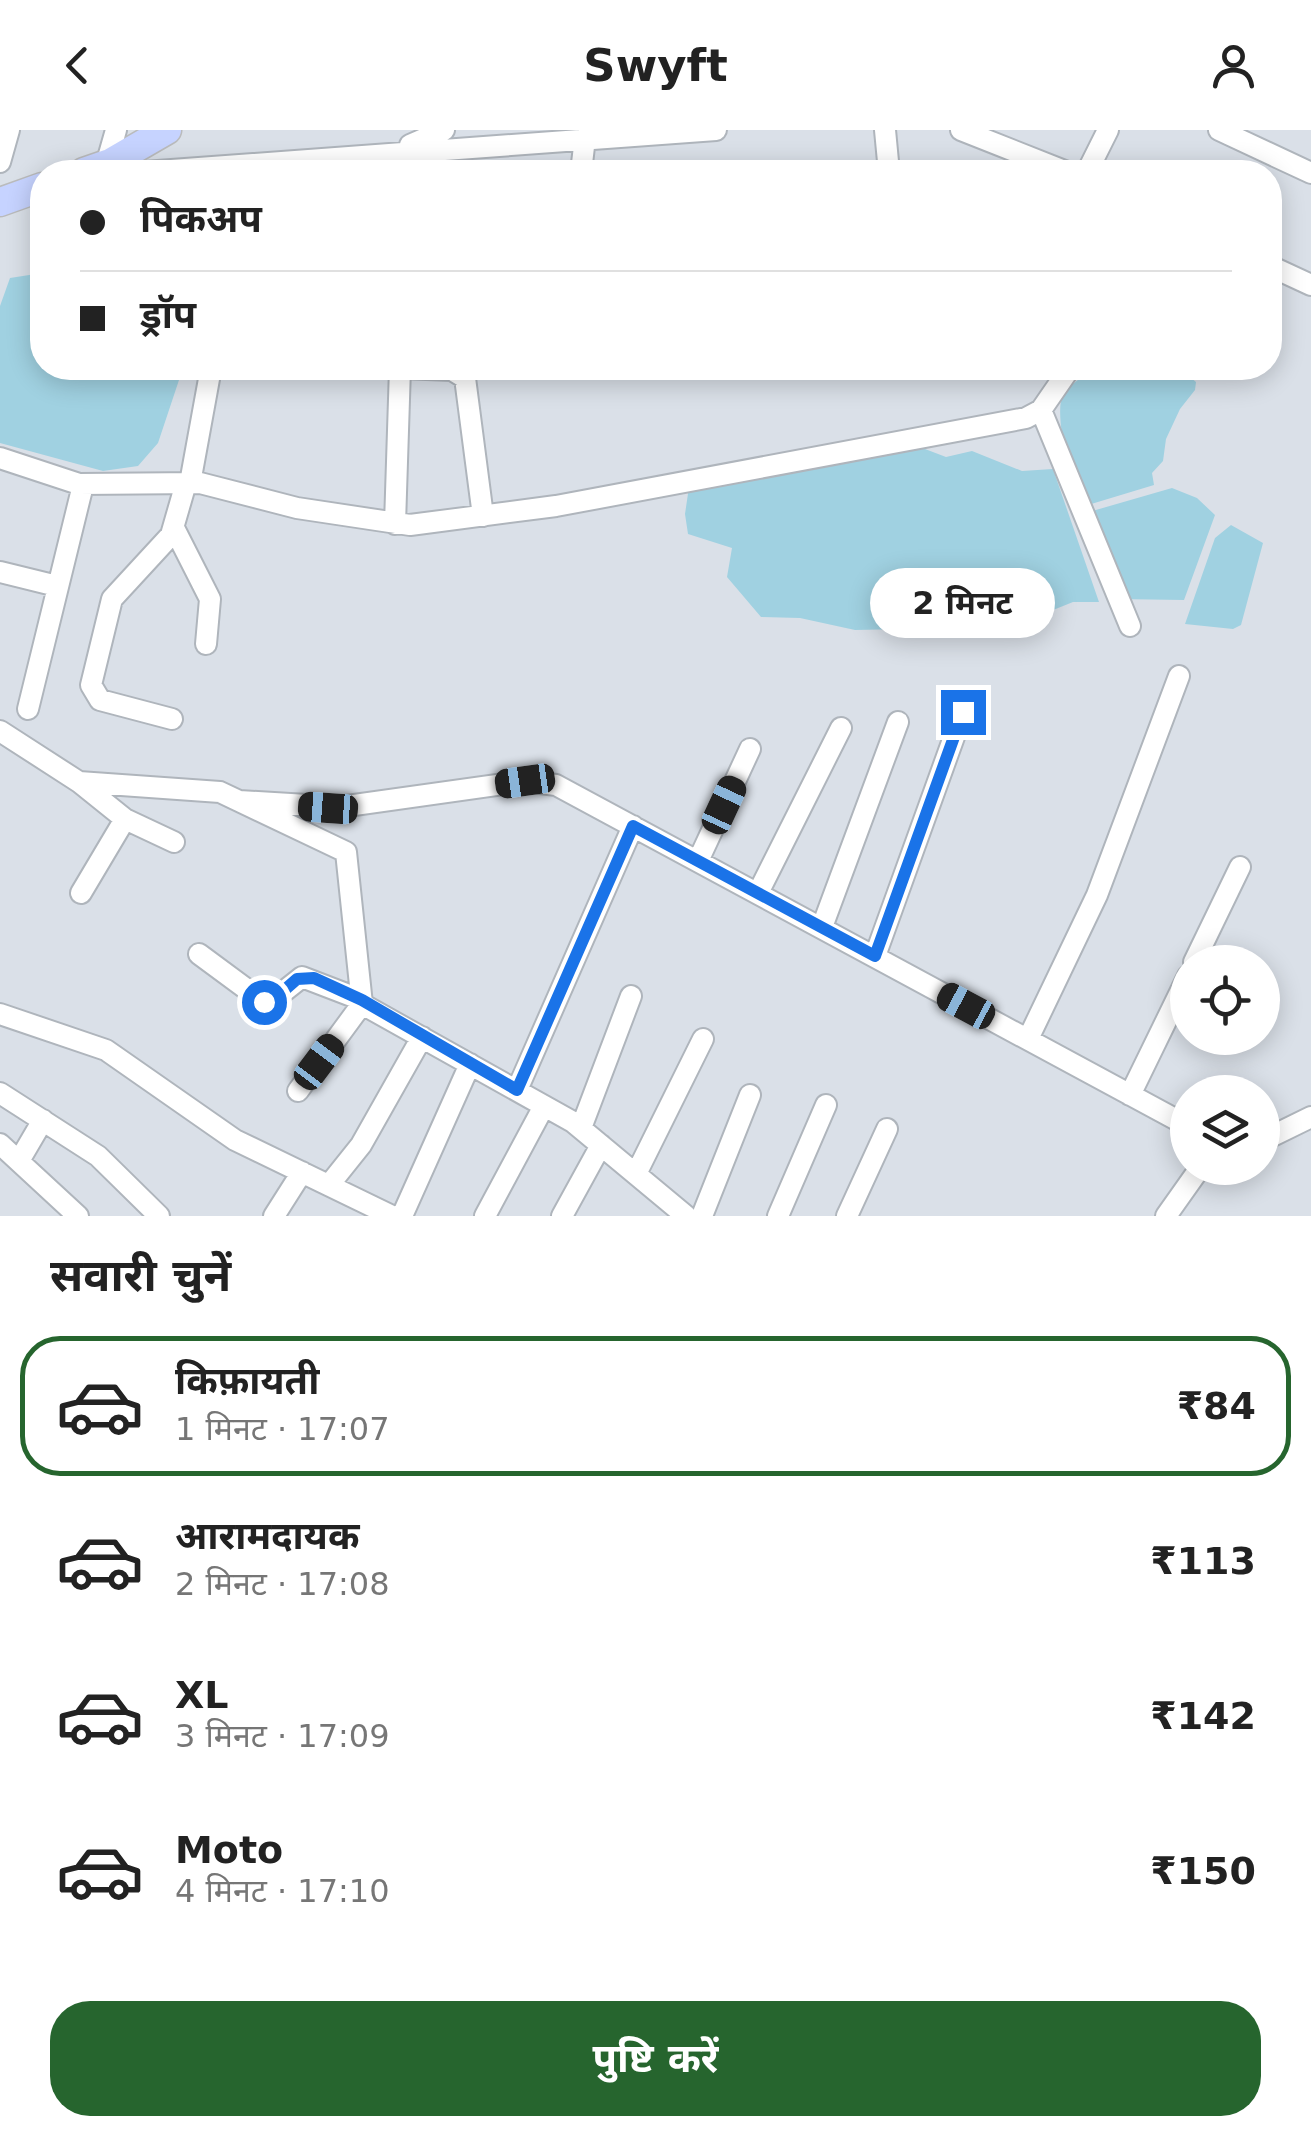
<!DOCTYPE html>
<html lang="hi">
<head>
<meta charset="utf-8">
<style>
  :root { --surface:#fff; --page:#f6f6f6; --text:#222; --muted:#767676; --line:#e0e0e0; --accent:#26652e }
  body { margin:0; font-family:"DejaVu Sans","Noto Sans Devanagari",sans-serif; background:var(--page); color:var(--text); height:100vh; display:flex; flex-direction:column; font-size:38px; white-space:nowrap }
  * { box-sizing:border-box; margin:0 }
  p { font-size:32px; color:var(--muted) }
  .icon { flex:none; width:55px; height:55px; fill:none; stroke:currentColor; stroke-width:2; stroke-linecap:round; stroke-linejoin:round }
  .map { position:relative; height:1086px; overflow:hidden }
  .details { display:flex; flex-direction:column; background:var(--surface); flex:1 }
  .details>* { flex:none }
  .hud { position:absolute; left:30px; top:30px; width:1252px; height:220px; border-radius:40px; box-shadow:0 5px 25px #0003; display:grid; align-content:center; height:220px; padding:0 50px; background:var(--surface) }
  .controls { position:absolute; left:1170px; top:815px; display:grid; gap:20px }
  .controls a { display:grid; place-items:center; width:110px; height:110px; border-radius:50%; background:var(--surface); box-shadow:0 5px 25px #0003; font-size:50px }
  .end { position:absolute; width:45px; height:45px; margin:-22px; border:12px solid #1a73e8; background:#fff; box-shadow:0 0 0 5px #fff }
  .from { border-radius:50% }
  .bubble { position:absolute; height:70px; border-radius:35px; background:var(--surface); box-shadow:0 5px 25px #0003; font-size:32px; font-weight:700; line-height:70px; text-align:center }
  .car { position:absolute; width:30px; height:60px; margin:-30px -15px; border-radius:12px; box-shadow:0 0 8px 2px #0007; background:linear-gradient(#222 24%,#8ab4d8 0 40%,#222 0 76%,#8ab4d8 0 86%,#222 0) }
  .hud b { display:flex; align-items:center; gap:35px; height:95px; font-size:38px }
  .hud b+b { border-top:2px solid var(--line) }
  .hud i { width:25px; height:25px; background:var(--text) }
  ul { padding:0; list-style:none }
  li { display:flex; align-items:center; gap:30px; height:140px; margin:0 20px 15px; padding:0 30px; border:5px solid transparent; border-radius:40px }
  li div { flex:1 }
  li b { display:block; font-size:38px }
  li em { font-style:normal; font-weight:700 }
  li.on { border-color:var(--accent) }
  li>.icon { width:90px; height:90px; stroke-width:1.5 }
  h2 { padding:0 50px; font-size:45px; line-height:120px }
  .primary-button { display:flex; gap:20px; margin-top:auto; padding:20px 50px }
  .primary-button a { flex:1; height:115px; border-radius:40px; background:var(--accent); color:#fff; font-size:40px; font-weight:700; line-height:115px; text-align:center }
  header { display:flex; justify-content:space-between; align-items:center; height:130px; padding:0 50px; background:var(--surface); font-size:45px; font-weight:700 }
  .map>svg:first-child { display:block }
</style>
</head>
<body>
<header><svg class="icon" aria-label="back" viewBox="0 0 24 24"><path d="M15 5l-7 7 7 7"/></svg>Swyft<svg class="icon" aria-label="person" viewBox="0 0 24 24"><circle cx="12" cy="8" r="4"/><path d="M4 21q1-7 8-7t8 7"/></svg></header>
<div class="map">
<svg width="1311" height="1086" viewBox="0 0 1311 1086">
  <rect width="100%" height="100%" fill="#dae0e8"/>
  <path fill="#a0d1e1" d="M42,143V238H183L158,313L138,336L103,341L0,313V176L10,148Z
    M1093,238H1179L1196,252L1195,260L1180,279L1166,309L1163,331L1152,343L1154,355L1078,378C1072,356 1053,283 1063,265C1069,255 1084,246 1093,238Z
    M875,319H925L946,327L972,321L1022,341L1053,339L1099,472H1073L1011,497L1012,474L1002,455L960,481L903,499L855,500L800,488L761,487L727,447L732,418L688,404L685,384L689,357Z
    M1172,358L1197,368L1215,385L1184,470L1115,469L1082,384Z
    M1231,395L1263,413L1241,495L1233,499L1185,494L1215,408Z"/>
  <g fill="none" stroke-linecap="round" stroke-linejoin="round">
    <g stroke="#afb5bc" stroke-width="24">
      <path id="minor" d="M885,0L889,42
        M961,0L1067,42
        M1219,0L1311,43
        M410,15L444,0
        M0,32L9,0
        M106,35L116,0
        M144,42L716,0
        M581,42L585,8
        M1087,42L1108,0
        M1270,136L1311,155
        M1041,280L1130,496
        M0,328L79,354L200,353L297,378L410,395L556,376L1026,288L1041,280L1070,238
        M190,353L211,238
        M395,394L400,238L452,240L465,248L483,386
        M174,398L210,469L206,514
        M0,442L57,456
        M28,579L83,355
        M172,589L100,570L91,555L112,469L171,405L186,353
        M0,601L79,652L220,662L346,722L362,874L573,992L686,1086
        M79,652L125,689L174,712
        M239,671L340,677L525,651L556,655L1188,996
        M698,731L750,619
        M81,763L125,689
        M758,763L841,598
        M822,797L898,592
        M199,824L264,872L273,870L302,847L362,870
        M875,826L963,582
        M1194,832L1240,737
        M0,884L106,920L235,1010L392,1086
        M1028,909L1097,765L1179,546
        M517,960L633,696
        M298,961L362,874
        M0,963L98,1026L159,1086
        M1130,965L1188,846
        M581,998L631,866
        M1262,1011L1311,987
        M0,1014L78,1086
        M19,1031L43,990
        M636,1044L703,909
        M329,1055L361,1015L422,907
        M274,1086L302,1042
        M402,1086L470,934
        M485,1086L544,976
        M562,1086L601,1015
        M702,1086L750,965
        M778,1086L826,975
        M847,1086L887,999
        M1166,1086L1200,1038"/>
    </g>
    <g stroke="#babbbc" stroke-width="31">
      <path id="highway" d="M84,42L110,33L167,0
        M0,72L42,57"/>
    </g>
    <use href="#minor" stroke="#fff" stroke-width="20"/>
    <use href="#highway" stroke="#c6d3ff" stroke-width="28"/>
  </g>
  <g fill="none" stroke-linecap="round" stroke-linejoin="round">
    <path stroke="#1a73e8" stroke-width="12" d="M264,872L273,870L297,849L314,848L362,870L517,960L633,696L875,826L963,582"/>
  </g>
</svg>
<div class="controls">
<a><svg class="icon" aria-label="locate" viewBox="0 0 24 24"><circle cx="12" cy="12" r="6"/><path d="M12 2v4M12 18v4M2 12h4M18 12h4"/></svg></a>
<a><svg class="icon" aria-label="layers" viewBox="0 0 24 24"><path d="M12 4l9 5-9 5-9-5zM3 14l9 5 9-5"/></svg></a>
</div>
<i class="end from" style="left:264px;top:872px"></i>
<i class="end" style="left:963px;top:582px"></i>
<div class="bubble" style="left:870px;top:438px;width:185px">2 मिनट</div>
<i class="car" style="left:525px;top:651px;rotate:262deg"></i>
<i class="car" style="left:724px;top:675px;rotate:25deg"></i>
<i class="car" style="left:328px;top:678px;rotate:274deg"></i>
<i class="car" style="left:966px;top:876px;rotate:298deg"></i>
<i class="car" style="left:319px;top:932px;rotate:37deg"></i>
<div class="hud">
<b><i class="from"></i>पिकअप</b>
<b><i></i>ड्रॉप</b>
</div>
</div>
<section class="details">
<h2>सवारी चुनें</h2>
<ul>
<li class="on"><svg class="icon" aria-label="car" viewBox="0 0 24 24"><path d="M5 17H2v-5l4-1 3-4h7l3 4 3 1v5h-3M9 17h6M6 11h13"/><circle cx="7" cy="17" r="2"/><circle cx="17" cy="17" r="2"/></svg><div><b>किफ़ायती</b><p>1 मिनट · 17:07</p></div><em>₹84</em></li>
<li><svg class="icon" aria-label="car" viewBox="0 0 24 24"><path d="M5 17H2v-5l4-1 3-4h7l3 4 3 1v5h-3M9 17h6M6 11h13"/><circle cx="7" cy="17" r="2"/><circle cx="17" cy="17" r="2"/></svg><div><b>आरामदायक</b><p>2 मिनट · 17:08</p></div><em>₹113</em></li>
<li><svg class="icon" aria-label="car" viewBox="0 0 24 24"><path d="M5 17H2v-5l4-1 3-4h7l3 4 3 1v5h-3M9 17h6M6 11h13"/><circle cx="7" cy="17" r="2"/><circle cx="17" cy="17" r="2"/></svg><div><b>XL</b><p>3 मिनट · 17:09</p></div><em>₹142</em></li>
<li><svg class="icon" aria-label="car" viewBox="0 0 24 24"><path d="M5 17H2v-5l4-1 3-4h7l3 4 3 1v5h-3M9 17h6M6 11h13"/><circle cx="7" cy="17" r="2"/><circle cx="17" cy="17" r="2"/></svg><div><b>Moto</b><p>4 मिनट · 17:10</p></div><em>₹150</em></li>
</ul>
<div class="primary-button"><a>पुष्टि करें</a></div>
</section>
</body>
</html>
